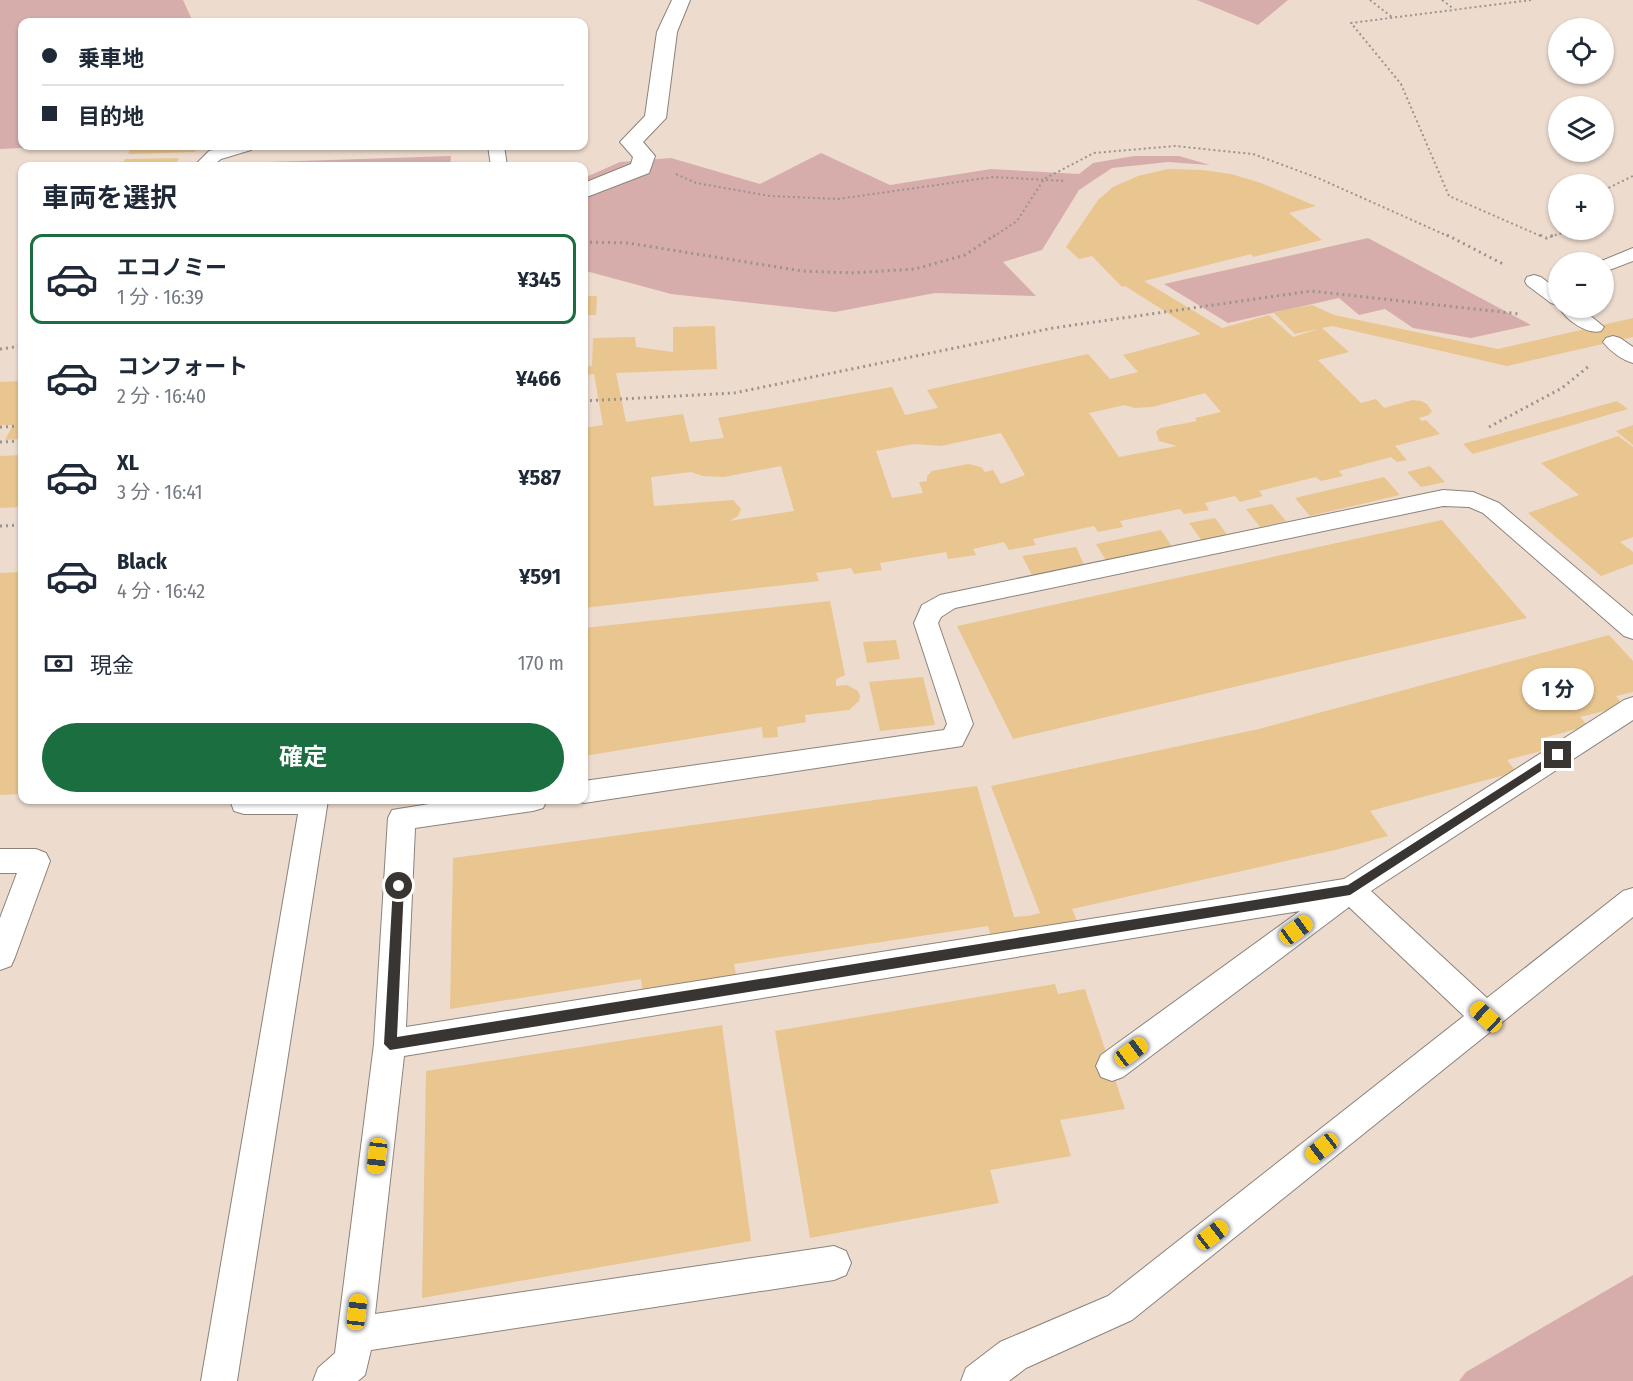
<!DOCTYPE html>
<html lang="ja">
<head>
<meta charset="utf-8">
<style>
  :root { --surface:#fff; --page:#f2f2f3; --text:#1f2937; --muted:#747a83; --line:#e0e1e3; --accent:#1b6e3f }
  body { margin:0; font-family:"Fira Sans Condensed","Noto Sans JP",sans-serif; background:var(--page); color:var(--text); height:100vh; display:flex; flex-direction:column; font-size:22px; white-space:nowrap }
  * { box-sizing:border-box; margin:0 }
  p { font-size:20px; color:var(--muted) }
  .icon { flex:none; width:33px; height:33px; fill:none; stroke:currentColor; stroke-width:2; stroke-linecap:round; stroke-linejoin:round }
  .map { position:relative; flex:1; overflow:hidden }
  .panel { position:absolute; left:18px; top:162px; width:570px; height:642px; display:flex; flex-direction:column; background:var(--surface); border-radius:12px; box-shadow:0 2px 4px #0004 }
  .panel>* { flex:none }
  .banner { position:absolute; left:18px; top:18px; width:570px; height:132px; border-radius:12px; box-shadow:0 2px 4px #0004; display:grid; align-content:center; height:132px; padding:0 24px; background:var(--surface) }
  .tools { position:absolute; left:1548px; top:18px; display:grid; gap:12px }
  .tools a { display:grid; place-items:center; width:66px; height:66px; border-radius:50%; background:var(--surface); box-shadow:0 2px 4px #0004; font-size:30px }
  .end { position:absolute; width:27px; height:27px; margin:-14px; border:8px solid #393532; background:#fff; box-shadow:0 0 0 3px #fff }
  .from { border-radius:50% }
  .bubble { position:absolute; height:42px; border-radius:21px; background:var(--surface); box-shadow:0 2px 4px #0004; font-size:20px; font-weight:700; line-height:42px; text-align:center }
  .car { position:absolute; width:18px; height:36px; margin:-18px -9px; border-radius:8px; box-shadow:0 0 4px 2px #0007; background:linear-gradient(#f5c518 24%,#345 0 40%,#f5c518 0 76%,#345 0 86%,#f5c518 0) }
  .banner b { display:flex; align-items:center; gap:21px; height:57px; font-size:22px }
  .banner b+b { border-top:2px solid var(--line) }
  .banner i { width:15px; height:15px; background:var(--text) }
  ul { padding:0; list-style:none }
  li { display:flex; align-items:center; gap:18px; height:90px; margin:0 12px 9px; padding:0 12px; border:3px solid transparent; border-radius:12px }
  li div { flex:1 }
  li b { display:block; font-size:22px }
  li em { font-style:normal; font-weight:700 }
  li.active { border-color:var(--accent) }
  li>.icon { width:54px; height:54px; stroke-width:1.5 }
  h2 { padding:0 24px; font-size:27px; line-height:72px }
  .pay { display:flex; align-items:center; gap:15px; height:66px; padding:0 24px; font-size:22px }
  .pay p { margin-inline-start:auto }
  .primary-button { display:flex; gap:12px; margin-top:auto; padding:12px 24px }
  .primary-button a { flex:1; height:69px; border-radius:36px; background:var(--accent); color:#fff; font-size:24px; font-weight:700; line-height:69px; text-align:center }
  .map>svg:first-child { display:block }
</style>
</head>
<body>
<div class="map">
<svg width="1633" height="1381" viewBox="0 0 1633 1381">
  <rect width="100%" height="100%" fill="#f4e9e1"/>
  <path fill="#eddbce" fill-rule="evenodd" d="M0,0H1633V1381H0ZM22,22H584V146H22ZM1558,28H1604V74H1558ZM1558,106H1604V152H1558ZM22,166H584V800H22ZM1558,184H1604V230H1558ZM1558,262H1604V308H1558Z"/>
  <path fill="#d7adab" d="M0,0H183L193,22H22V146H60L0,149Z
    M1197,0H1288L1258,25Z
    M821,153L890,185L991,169L1079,174L1093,163L1134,156H1179L1210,165L1168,162L1112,168L1079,190L1042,250L1003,262L1036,296L935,293L835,312L671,294L586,271L584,262V178L620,162L671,158L760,184Z
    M451,156L450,166H239L240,163Z
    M1368,238L1531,325L1471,338L1413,328L1385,309L1359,315L1339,298L1228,323L1164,284Z
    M1633,1275V1381H1459L1466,1372Z"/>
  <path fill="#e9c68f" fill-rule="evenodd" d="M156,146H198L195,152L128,154L131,148Z
    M179,158L175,166H121L125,159Z
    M1168,169L1203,170L1231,174L1261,183L1316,206L1289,213L1322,240L1253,257L1251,254L1144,281L1222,328L1269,315L1293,337L1318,329L1295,334L1273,312L1312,305L1334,315L1498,349L1633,318V337L1507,366L1332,326L1322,328L1349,352L1318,360L1361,403L1376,399L1384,408L1412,400L1421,401L1427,404L1432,411L1429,415L1419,418L1422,421L1426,420L1440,434L1395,446L1407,460L1397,462L1391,457L1339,471L1343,476L1321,481L1316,477L1259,491L1263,496L1240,502L1235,496L1205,503L1209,510L1184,514L1180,509L1120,521L1123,527L1098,532L1094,526L1033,539L1036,545L1009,550L1004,542L973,549L976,555L948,559L946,552L880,563L882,570L854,574L851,568L816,573L819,581L584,608V428L603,425L594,374L584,375V367L592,366L593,338L635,337L636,347L673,352V327L715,326L717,369L616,373L626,422L683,414L690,442L724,438L718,418L892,387L905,415L938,408L927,390L1088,354L1110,379L1138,372L1123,355L1201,334L1125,286L1122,287L1092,256L1079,259L1066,247L1098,200L1113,187L1138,176ZM1205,393L1221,412L1195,418L1197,421L1160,428L1156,432L1159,441L1177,446L1119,457L1089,413L1125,405L1134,408L1152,407ZM1001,433L1025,475L1001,484L993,470L985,472L981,467L968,464L932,471L927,476V481L919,482L923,493L892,498L876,451L914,444L941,446ZM781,466L794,511L729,521L738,516L741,509L733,500L654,506L651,477L691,472L703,476L724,477Z
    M584,296H597L596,315H584Z
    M22,381V439L5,440L13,425H0V382Z
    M1617,401L1628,409L1473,454L1463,444Z
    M1633,425V445L1616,431Z
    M1618,436L1633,447V537L1620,542L1633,552V564L1601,576L1528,513L1579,495L1541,463Z
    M22,455V507L0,508V456Z
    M1430,466L1445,482L1421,487L1407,472Z
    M1384,477L1400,495L1310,516L1295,498Z
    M1272,504L1286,521L1260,527L1246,509Z
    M1215,518L1228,536L1202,541L1189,523Z
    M1442,520L1527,618L1013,739L957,626Z
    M1161,530L1173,548L1107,562L1096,544Z
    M1076,547L1085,567L1032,575L1022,556Z
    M22,572V794L0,795V573Z
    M830,601L845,675L836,679V686L847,685L858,691L860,696L859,701L849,710L805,715L806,722L777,727L778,737L763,738L762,727L584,756V628Z
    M1609,635L1633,661V692L1616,696L1624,706L1580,717L1588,726L1543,738L1552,748L1507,760L1516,772L1370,811L1388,836L1335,850L1072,909L1077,921L991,937L988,926L734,964L736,975L642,989L641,979L450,1009L453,858L977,786L1014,917L1028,916L1040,913L991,786L1259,729Z
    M896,640L900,659L867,663L863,642Z
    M923,677L935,725L880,731L869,682Z
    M1055,984L1058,994L1085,989L1125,1109L1060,1120L1071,1156L990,1170L999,1203L810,1238L775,1031Z
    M722,1025L751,1241L422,1298L426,1071Z"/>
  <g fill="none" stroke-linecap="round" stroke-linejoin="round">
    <g stroke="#8d837b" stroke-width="2">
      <path id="service" d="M229,146H253L251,150L221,159L212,166H194L209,151Z
        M488,146H504L507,166H491Z
        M1633,248V261L1604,272V262H1599Z
        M1534,275L1541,277L1558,290V305L1551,303L1527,285L1525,281L1527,277Z
        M1560,308H1581L1604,327L1601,331C1587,335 1566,320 1560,308Z
        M1613,336L1620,338L1633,347V363C1622,360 1610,351 1603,342L1606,338Z
        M1443,490L1473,492L1499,503L1633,616V639L1624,636L1483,513L1469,507L1443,506L955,608L941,617L938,623L973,724L962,746L584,803L574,800H584V781L944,730L947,724L914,623L922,605L940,595Z
        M1633,697V720L1371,891L1487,998L1623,891L1633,888V917L1132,1320L1026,1368L1009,1381H961L966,1368L1000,1342L1108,1296L1464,1016L1349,907L1123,1077L1112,1081L1101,1077L1096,1066L1101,1055L1300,911L404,1056L375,1314L834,1246L846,1251L851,1263L846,1275L834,1280L371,1350L365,1375L358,1381H313L318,1368L335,1353L374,1044L388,818L392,810L454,800H547L543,808L533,811L415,828L406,1027L1344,879L1624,700Z
        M230,800H328L237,1381H201L298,814H244L234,811Z
        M0,849H36L46,853L50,861L15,957L11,966L0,970V918L17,873H0Z"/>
    </g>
    <g stroke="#8d837b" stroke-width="2">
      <path id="minor" d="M672,0H690L677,32L666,118L643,142L655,156L649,173L584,198V183L631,164L633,157L620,142L645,116L657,32Z"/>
    </g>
    <path stroke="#9b938e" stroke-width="2" stroke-dasharray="2 3" stroke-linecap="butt" d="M1370,0L1393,18
      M1442,0L1454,9
      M1531,0L1351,23L1401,84L1449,196L1543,237
      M676,174L696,183L770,196L838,199L993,177L1066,181
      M1604,190L1633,176
      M993,237L1017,221L1044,179L1094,153L1175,146L1253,154L1318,178L1450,237
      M1550,237L1571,230"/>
    <path stroke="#9b938e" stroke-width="3" stroke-dasharray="2 4" stroke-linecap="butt" d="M1447,235L1505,265
      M1540,235L1546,238L1554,235
      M584,242L628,243L802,271L851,273L915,269L965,255L995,235
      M0,349L22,346
      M584,401L734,393L1053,328L1311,291L1520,314
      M0,427L22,426
      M1489,427L1562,388L1589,366
      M0,442L22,441
      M0,526L22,525"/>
    <use href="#service" fill="#fff" fill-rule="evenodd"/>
    <use href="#minor" fill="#fff" fill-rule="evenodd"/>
  </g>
  <path fill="#393532" d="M1558,751L1561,753V758L1350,895L390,1050L384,1044L393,886L399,881L404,886L397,1037L1348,885Z"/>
</svg>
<div class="tools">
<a><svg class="icon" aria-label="locate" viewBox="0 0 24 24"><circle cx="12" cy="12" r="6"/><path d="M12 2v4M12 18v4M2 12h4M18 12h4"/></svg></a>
<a><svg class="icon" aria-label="layers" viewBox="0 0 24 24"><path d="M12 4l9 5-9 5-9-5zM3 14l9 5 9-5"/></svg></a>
<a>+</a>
<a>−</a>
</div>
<i class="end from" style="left:399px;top:886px"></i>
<i class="end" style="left:1558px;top:755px"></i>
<div class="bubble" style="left:1522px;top:668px;width:72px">1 分</div>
<i class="car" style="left:1296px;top:930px;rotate:54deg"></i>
<i class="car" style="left:1486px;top:1017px;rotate:313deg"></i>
<i class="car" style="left:1131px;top:1052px;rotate:53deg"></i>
<i class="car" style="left:1322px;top:1148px;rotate:232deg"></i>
<i class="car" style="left:377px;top:1156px;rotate:187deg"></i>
<i class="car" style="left:1212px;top:1235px;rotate:52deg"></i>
<i class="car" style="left:357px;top:1312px;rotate:7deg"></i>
<div class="banner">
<b><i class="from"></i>乗車地</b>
<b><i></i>目的地</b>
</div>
<section class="panel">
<h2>車両を選択</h2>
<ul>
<li class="active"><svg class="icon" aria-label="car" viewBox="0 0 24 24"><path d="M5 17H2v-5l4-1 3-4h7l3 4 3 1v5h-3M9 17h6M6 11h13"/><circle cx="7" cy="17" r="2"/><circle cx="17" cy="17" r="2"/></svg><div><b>エコノミー</b><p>1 分 · 16:39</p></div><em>¥345</em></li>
<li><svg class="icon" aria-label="car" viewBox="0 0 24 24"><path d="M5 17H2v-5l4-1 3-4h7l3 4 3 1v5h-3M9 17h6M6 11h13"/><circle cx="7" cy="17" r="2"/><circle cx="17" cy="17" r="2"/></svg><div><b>コンフォート</b><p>2 分 · 16:40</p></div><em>¥466</em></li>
<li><svg class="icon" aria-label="car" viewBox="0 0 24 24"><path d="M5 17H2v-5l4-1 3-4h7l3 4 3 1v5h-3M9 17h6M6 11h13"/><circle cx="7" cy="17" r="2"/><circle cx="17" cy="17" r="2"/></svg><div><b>XL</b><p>3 分 · 16:41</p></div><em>¥587</em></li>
<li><svg class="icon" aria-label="car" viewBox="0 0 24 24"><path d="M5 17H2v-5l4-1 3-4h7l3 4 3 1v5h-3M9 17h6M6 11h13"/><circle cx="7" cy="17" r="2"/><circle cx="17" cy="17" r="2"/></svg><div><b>Black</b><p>4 分 · 16:42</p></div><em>¥591</em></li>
</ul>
<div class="pay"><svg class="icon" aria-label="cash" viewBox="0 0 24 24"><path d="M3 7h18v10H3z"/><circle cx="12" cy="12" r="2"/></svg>現金<p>170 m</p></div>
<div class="primary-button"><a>確定</a></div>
</section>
</div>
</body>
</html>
